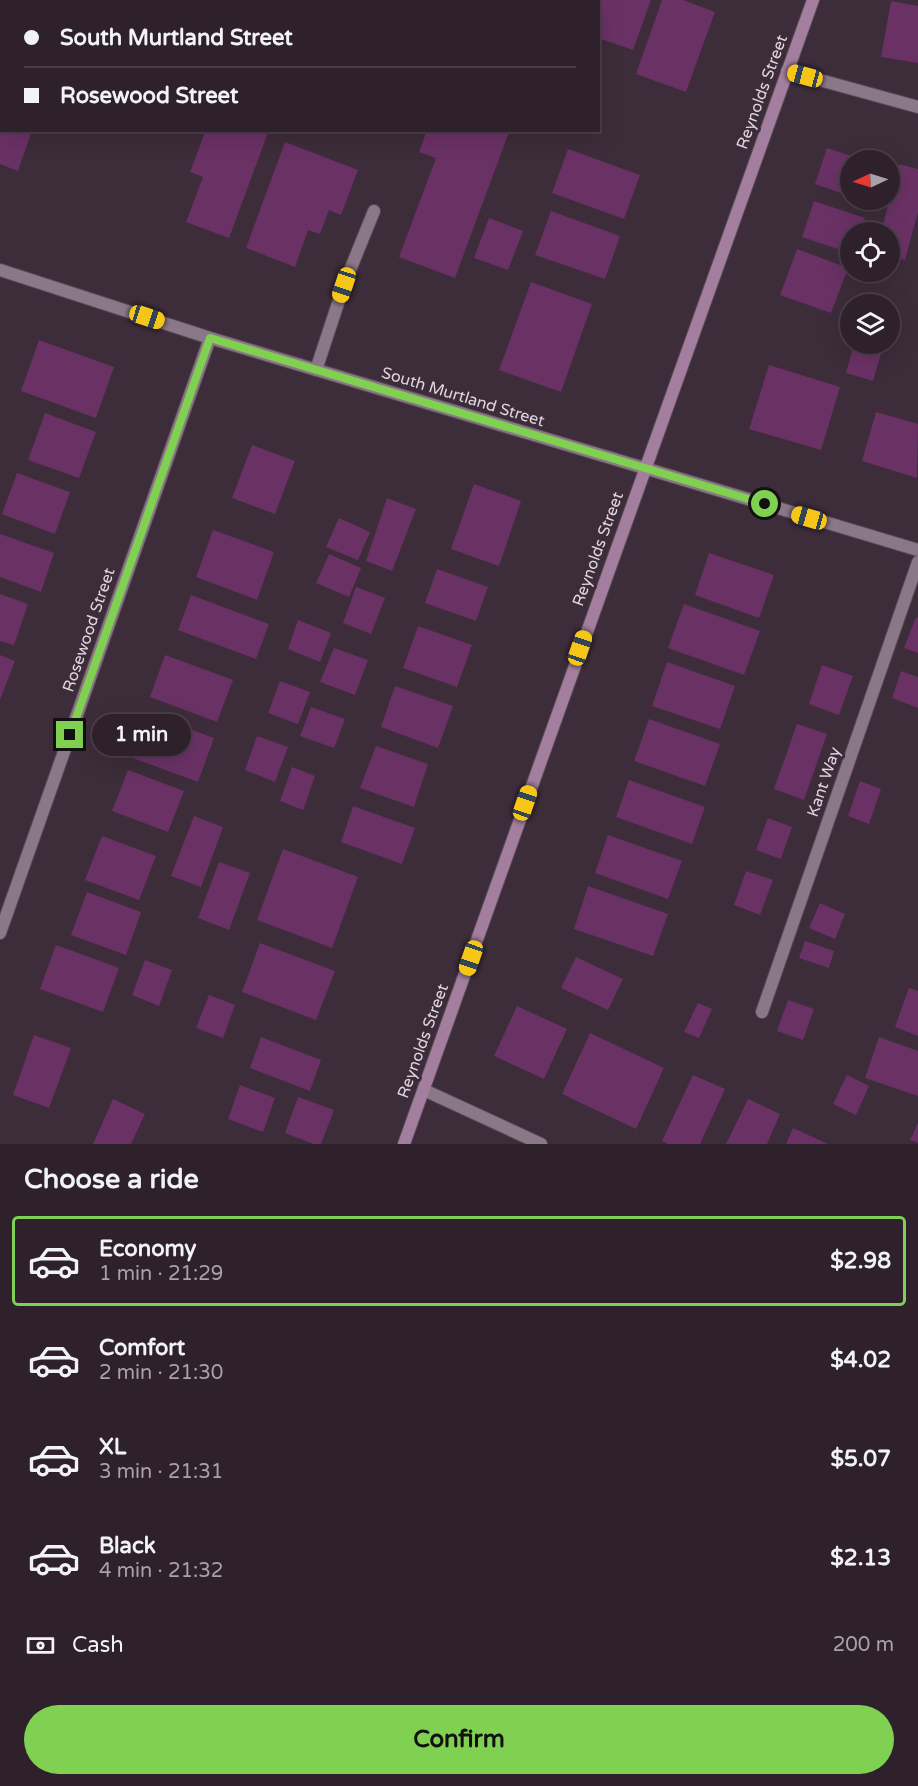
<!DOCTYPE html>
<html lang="en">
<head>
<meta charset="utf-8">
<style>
  :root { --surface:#2e212c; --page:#3a2e38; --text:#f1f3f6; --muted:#a7a3a9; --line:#493e48; --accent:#80d051 }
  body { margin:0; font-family:"Varela Round",sans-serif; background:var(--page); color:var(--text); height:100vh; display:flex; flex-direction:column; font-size:22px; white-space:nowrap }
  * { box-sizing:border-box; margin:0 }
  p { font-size:20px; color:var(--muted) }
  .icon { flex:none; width:33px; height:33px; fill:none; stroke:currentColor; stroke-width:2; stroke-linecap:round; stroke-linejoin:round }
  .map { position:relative; height:1144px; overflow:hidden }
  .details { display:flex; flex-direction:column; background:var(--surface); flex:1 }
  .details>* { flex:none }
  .top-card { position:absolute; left:0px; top:0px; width:600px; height:132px; box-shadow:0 6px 24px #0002,0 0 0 2px var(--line); display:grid; align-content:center; height:132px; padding:0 24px; background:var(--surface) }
  .needle { width:39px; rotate:266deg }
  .tools { position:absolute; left:840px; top:150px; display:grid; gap:12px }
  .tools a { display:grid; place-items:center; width:60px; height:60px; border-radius:50%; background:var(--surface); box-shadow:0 6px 24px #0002,0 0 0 2px var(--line); font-size:30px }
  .end { position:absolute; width:27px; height:27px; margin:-14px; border:8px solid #80d051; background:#111; box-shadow:0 0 0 3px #111 }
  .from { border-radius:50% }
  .bubble { position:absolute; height:42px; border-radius:21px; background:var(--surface); box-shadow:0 6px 24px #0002,0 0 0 2px var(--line); font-size:20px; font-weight:700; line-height:42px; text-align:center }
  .car { position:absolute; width:18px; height:36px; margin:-18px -9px; border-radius:8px; box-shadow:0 0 4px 2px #0007; background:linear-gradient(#f5c518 24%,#345 0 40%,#f5c518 0 76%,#345 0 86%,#f5c518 0) }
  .top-card b { display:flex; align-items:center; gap:21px; height:57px; font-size:22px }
  .top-card b+b { border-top:2px solid var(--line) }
  .top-card i { width:15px; height:15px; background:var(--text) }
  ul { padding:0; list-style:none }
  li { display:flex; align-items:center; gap:18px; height:90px; margin:0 12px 9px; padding:0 12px; border:3px solid transparent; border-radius:6px }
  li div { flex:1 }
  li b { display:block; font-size:22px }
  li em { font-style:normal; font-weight:700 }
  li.current { border-color:var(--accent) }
  li>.icon { width:54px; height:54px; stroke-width:1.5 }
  h2 { padding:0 24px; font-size:27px; line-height:72px }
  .pay { display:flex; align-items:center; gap:15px; height:66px; padding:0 24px; font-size:22px }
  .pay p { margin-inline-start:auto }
  .button { display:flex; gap:12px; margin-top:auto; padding:12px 24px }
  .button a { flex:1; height:69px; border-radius:36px; background:var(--accent); color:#111; font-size:24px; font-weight:700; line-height:69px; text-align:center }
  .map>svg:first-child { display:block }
</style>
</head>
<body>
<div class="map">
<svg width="918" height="1144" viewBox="0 0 918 1144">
  <rect width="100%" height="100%" fill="#3d2c3a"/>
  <path fill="#6a3165" d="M598,0H651L633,50L598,38Z
    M662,0H683L715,12L686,92L636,74Z
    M891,1L918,6V63L881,57Z
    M0,130H32L18,171L0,164Z
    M206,130H269L229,238L186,222L203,177L190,172Z
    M427,130L509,132L455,278L399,257L436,158L419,152Z
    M285,142L358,170L341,215L329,210L320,234L308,230L295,267L246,248Z
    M827,148L864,160H850V196L815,184Z
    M568,149L640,175L624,219L552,193Z
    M899,164L918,169V212L905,260L890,256V232H881Z
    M814,201L865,218L860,232H850V253L802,237Z
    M551,211L620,236L605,279L535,255Z
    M489,218L523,231L508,270L474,258Z
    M797,249L848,268L831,313L780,295Z
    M531,282L592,304L561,392L499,370Z
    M39,340L114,367L96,418L21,391Z
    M854,344L882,350L873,381L846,373Z
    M769,365L840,387L821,450L749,429Z
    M876,412L918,424L917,478L862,461Z
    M45,413L96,432L79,478L28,460Z
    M252,445L295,461L275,514L232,498Z
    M17,473L70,492L55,534L2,514Z
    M474,484L521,501L499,566L451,549Z
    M387,498L416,509L392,571L366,561Z
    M339,518L370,532L358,560L326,547Z
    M213,530L274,552L257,600L196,577Z
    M0,534L54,553L41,592L0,577Z
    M709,553L774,575L759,618L695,595Z
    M329,554L361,568L349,597L316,583Z
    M437,569L488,587L476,621L425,603Z
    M356,587L385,598L371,634L343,623Z
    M0,594L28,604L14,645L0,641Z
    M191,595L269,624L256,659L178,630Z
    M684,604L760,631L744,675L668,648Z
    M916,617L918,618V653L904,648Z
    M298,620L331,633L320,662L288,649Z
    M418,626L472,645L457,687L403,668Z
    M334,648L368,660L355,695L320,682Z
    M0,655L15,661L0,700Z
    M165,655L233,680L217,722L150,697Z
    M667,662L735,686L720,729L652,706Z
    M822,665L853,676L839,715L809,704Z
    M901,671L918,677V708L892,698Z
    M280,681L310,692L298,724L268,713Z
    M395,686L453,706L438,748L381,727Z
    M311,707L345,719L334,748L300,736Z
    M149,714L214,738L198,782L133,758Z
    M649,719L720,744L705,786L634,761Z
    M797,724L827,734L804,800L774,789Z
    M257,736L288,747L275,782L245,770Z
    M376,746L428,764L414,807L360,788Z
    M292,767L315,776L303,810L280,801Z
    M128,770L184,791L168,832L112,811Z
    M629,780L705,807L692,844L616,817Z
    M860,781L881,789L869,824L848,816Z
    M353,806L415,828L402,864L341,842Z
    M194,816L223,827L201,887L171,876Z
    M768,818L792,827L781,859L756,850Z
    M608,835L682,861L668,899L595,873Z
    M102,836L156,856L139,900L85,880Z
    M283,849L358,877L332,948L257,920Z
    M219,862L250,873L229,930L198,918Z
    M746,871L773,880L760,915L734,905Z
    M588,886L668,914L653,956L574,929Z
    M87,892L141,912L126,955L71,935Z
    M820,903L845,914L835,939L809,928Z
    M805,941L834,951L829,968L799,958Z
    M260,943L335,971L316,1020L242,992Z
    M56,945L119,968L103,1012L40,989Z
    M576,957L623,979L608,1010L561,988Z
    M145,960L172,970L159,1006L132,995Z
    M909,988L918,991V1036L895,1027Z
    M209,995L235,1005L223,1038L196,1028Z
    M788,1000L814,1009L803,1040L777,1031Z
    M698,1003L712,1009L699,1038L684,1032Z
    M517,1006L567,1029L544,1079L494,1056Z
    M590,1033L664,1068L636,1129L562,1094Z
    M34,1035L71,1048L49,1108L13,1095Z
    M261,1037L321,1060L310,1091L250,1068Z
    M879,1037L918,1051V1096L865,1078Z
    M693,1075L725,1089L700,1144H668L662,1141Z
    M847,1075L869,1086L856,1115L833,1104Z
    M240,1085L275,1098L263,1132L228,1119Z
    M298,1097L334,1110L321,1144H314L285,1133Z
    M113,1099L145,1114L131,1144H93Z
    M748,1099L780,1114L767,1144H726Z
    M918,1123V1143L910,1140Z
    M793,1128L828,1144H786Z"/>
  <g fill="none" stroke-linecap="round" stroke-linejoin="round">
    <g stroke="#584a56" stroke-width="14">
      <path id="lane" d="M316,370L344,285L374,211
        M762,1012L918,562"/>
    </g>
    <g stroke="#584a56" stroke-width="14">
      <path id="street" d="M787,71L918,107
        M0,270L210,338L918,550
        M0,933L210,338
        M424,1090L541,1144"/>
    </g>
    <g stroke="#584a56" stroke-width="14">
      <path id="secondary" d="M404,1144L813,0"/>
    </g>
    <use href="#lane" stroke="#8a7787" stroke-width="12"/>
    <use href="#street" stroke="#8a7787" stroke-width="12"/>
    <use href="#secondary" stroke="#a37e9e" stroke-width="12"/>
  </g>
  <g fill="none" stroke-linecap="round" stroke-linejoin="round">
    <path stroke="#80d051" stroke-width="8" d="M70,735L210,338L765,504"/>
  </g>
  <g text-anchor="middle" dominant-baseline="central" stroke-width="6" stroke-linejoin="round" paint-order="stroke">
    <g font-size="16" fill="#e0d6df" stroke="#3d2c3a">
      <text transform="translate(762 92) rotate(-70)">Reynolds Street</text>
      <text transform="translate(463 397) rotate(17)">South Murtland Street</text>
      <text transform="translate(598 549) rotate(-70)">Reynolds Street</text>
      <text transform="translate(89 630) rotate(-71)">Rosewood Street</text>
      <text transform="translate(824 782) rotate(-71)">Kant Way</text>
      <text transform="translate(423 1041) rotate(-70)">Reynolds Street</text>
    </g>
  </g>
</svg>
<div class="tools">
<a><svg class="needle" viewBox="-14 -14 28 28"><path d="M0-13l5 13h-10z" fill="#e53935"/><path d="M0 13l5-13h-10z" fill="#a7a3a9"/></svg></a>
<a><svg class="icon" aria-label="locate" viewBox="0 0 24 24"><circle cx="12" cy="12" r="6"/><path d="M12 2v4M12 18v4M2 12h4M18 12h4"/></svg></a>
<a><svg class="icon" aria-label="layers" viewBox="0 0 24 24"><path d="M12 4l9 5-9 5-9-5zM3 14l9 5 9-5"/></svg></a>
</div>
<i class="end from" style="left:765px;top:504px"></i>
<i class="end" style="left:70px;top:735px"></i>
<div class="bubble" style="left:92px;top:714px;width:99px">1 min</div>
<i class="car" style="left:805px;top:76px;rotate:285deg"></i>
<i class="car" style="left:344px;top:285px;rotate:198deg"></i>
<i class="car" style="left:147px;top:317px;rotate:108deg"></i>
<i class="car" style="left:809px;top:518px;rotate:286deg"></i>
<i class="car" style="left:580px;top:648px;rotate:19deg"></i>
<i class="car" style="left:525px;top:803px;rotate:19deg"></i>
<i class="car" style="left:471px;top:958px;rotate:199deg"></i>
<div class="top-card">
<b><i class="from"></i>South Murtland Street</b>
<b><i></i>Rosewood Street</b>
</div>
</div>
<section class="details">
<h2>Choose a ride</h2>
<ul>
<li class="current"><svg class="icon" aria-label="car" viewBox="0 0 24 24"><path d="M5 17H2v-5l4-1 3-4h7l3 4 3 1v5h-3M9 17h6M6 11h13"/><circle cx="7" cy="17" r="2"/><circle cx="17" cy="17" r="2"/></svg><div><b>Economy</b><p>1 min · 21:29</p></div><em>$2.98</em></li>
<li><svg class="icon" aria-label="car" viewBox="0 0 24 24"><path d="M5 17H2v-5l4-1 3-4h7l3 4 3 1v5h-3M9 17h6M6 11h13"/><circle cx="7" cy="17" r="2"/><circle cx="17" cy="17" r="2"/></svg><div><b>Comfort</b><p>2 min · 21:30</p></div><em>$4.02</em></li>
<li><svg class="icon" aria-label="car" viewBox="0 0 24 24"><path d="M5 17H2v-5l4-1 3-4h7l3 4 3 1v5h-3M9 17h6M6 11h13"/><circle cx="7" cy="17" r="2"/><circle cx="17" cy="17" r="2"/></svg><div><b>XL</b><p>3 min · 21:31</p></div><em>$5.07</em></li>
<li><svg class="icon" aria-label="car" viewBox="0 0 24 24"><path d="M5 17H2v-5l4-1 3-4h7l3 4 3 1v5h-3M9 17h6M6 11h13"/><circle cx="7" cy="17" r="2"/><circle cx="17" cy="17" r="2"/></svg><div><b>Black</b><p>4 min · 21:32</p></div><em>$2.13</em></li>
</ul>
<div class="pay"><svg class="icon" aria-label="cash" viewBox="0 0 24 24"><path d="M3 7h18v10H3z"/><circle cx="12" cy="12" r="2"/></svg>Cash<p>200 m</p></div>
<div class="button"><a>Confirm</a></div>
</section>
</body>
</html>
